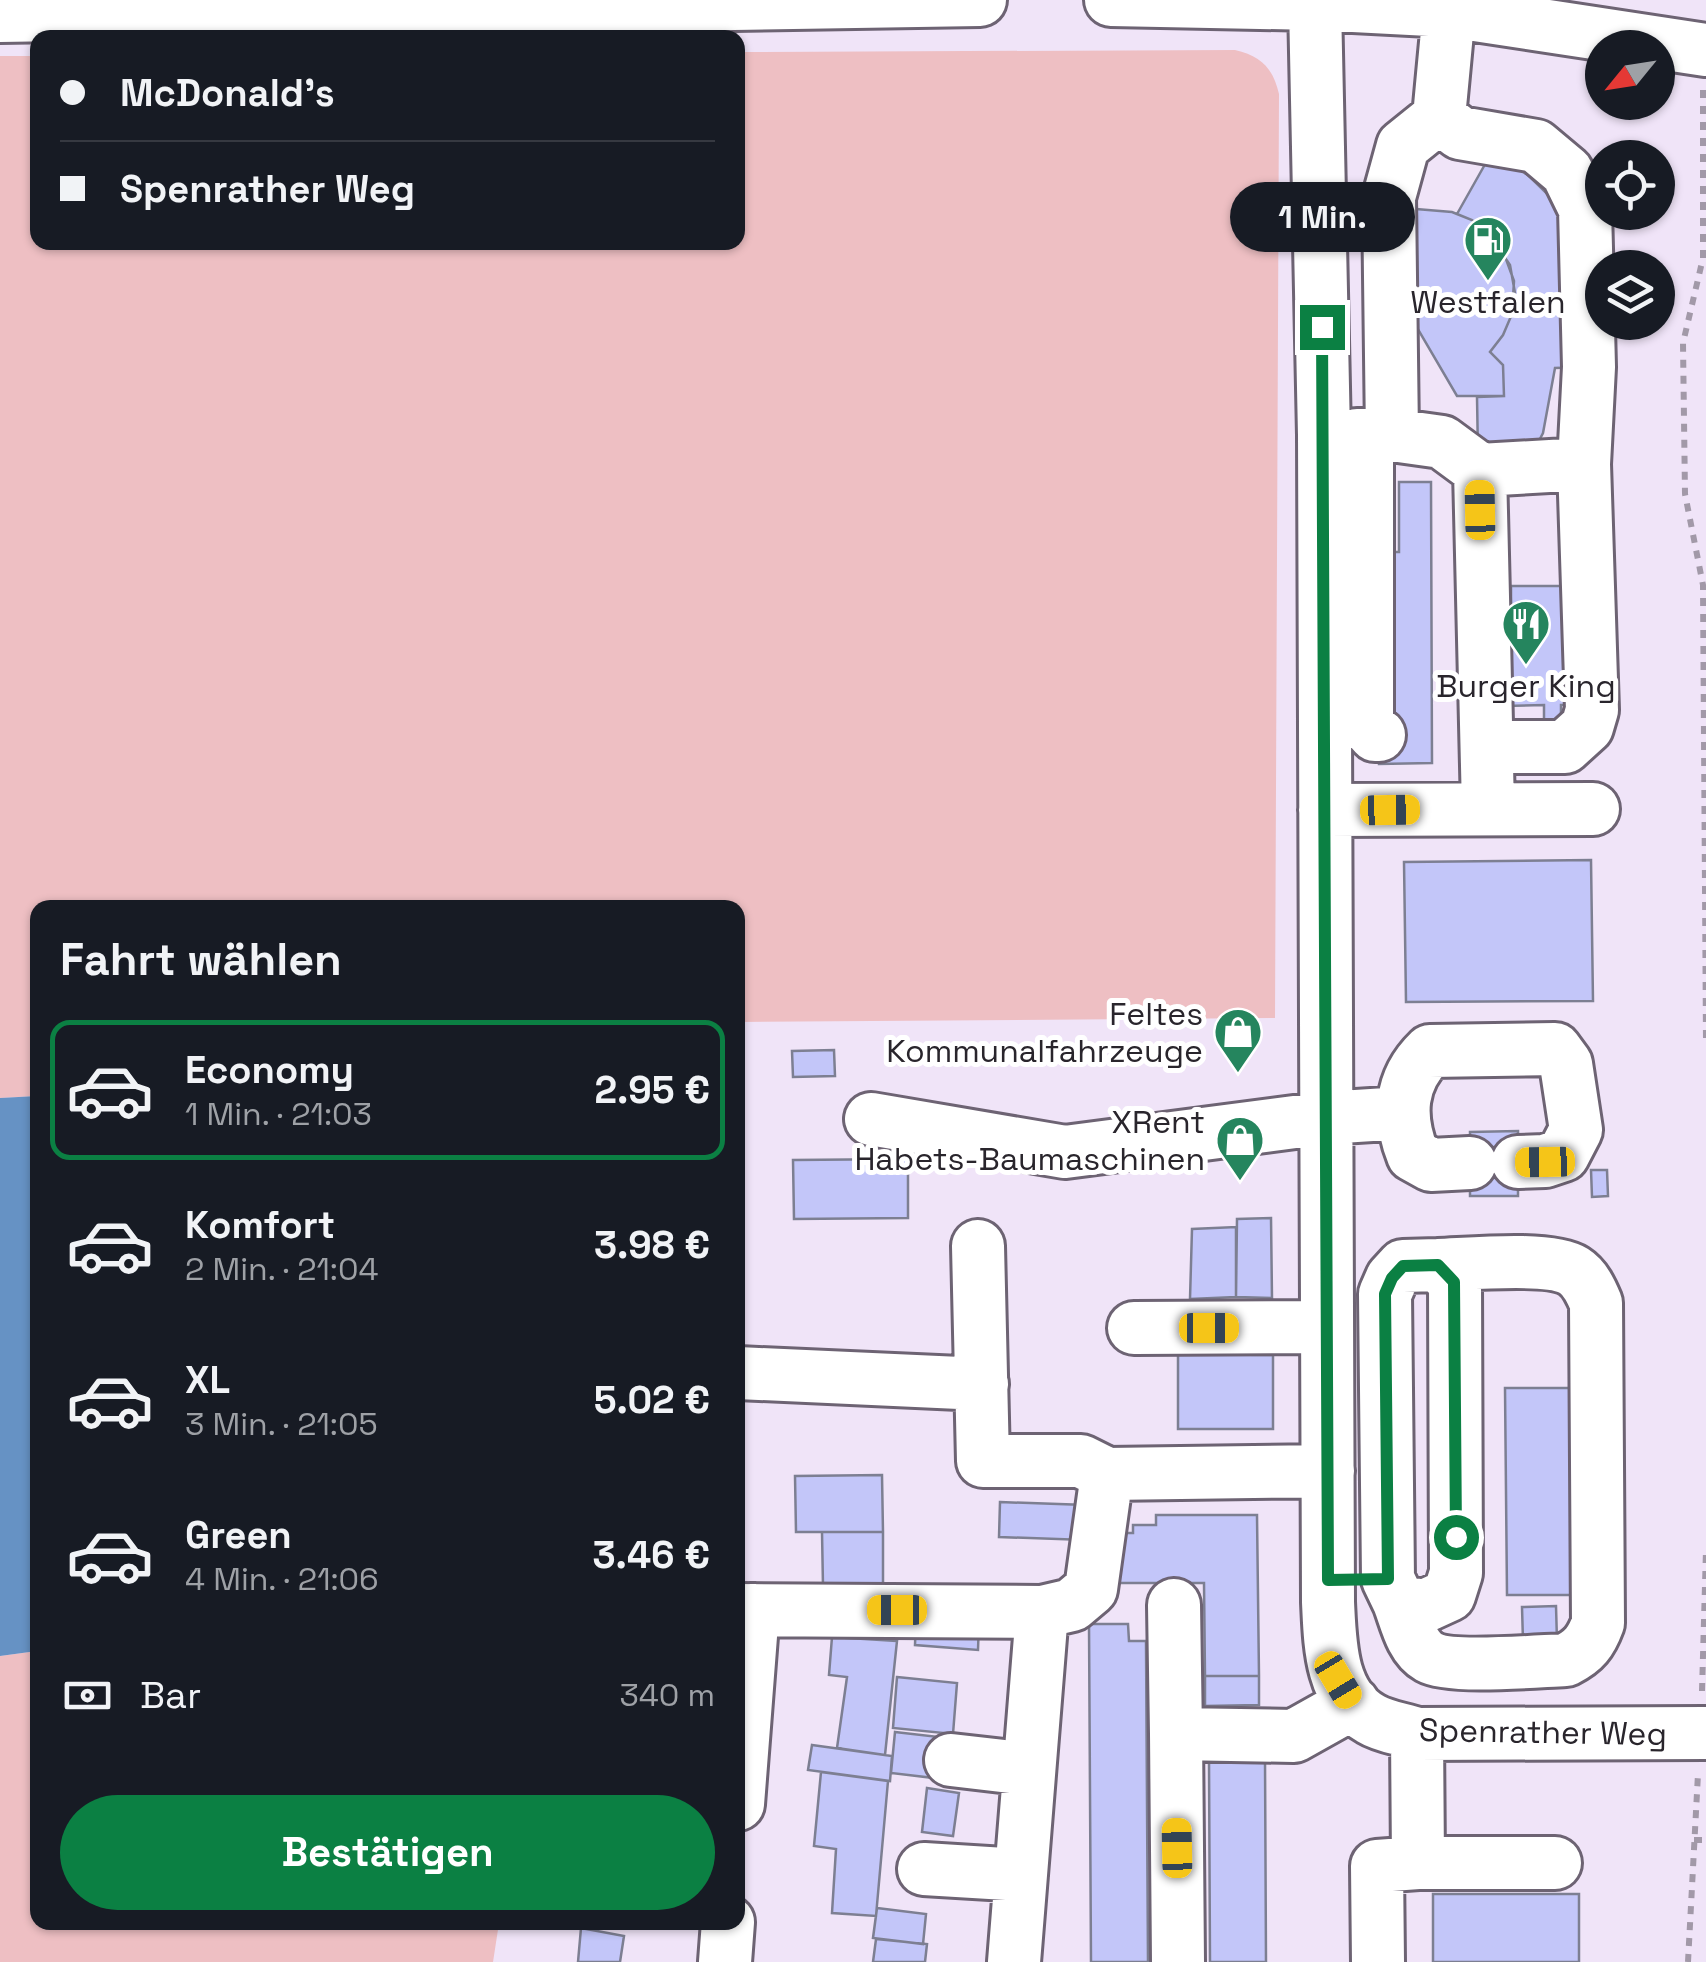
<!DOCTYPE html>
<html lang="de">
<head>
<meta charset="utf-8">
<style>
  :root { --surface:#171b24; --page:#20242c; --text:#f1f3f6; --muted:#9ea1a6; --line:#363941; --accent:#0b8043 }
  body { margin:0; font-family:"Space Grotesk",sans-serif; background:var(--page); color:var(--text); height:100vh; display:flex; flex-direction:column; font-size:38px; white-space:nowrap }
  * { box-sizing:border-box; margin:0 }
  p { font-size:32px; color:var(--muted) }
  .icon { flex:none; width:55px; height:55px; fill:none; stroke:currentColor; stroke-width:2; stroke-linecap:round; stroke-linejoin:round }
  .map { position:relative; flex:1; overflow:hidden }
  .panel { position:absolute; left:30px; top:900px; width:715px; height:1030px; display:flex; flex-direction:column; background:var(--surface); border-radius:20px; box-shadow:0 2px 8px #0004 }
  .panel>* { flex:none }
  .guide { position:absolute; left:30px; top:30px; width:715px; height:220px; border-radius:20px; box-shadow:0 2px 8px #0004; display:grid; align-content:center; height:220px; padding:0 30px; background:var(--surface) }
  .needle { width:65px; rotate:240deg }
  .tools { position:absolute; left:1585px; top:30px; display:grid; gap:20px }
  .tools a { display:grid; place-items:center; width:90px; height:90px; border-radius:50%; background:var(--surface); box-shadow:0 2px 8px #0004; font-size:50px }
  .end { position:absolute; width:45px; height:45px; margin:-22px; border:12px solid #0b8043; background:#fff; box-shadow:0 0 0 5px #fff }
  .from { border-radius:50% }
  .bubble { position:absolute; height:70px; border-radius:35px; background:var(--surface); box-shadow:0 2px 8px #0004; font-size:32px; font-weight:600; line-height:70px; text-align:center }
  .car { position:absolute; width:30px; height:60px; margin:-30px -15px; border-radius:12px; box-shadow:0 0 8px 2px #0007; background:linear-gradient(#f5c518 24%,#345 0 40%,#f5c518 0 76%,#345 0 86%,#f5c518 0) }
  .guide b { display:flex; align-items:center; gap:35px; height:95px; font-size:38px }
  .guide b+b { border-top:2px solid var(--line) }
  .guide i { width:25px; height:25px; background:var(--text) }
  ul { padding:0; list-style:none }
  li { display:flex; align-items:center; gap:30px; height:140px; margin:0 20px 15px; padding:0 10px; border:5px solid transparent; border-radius:20px }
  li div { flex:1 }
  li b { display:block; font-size:38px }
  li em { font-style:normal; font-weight:600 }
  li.on { border-color:var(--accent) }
  li>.icon { width:90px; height:90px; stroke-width:1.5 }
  h2 { padding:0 30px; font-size:45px; line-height:120px }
  .pay { display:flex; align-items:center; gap:25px; height:110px; padding:0 30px; font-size:38px }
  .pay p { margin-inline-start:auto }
  .button { display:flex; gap:20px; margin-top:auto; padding:20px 30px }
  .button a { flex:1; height:115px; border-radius:60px; background:var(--accent); color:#fff; font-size:40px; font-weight:600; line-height:115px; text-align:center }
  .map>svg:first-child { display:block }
</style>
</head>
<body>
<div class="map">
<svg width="1706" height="1962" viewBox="0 0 1706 1962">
  <rect width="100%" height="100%" fill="#f0e4f8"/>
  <path fill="#eebfc3" d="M1235,50C1261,56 1273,68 1279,94L1275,1018L738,1022V908H38L37,1096L0,1098V56H37L38,242H738V52Z
    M37,1651L38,1922L499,1923L493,1962H0V1656Z"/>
  <path fill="#6692c4" d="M37,1096V1651L0,1656V1098Z"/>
  <path fill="#c3c6f9" stroke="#7d7f92" stroke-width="2.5" d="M1492,152L1528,175L1578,224L1584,367L1555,368L1543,433L1532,454H1478L1477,397L1504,396L1503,365L1490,352L1503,335L1512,314L1514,281L1503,251L1489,234L1472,220L1457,214Z
    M1416,209L1452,212L1472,220L1489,234L1510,265L1515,293L1512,314L1503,335L1490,352L1503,365L1504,396H1457L1416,326Z
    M1399,482H1431L1432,763L1379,764L1378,552H1399Z
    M1511,586H1573L1578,705H1561V737H1544V705L1504,706V632H1511Z
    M1591,860L1593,1001L1406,1002L1404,862Z
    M834,1050L835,1076L793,1077L792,1051Z
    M1518,1131V1196H1470V1132Z
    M908,1159V1218L794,1219L793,1160Z
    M1591,1170H1607L1608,1196L1592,1197Z
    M1271,1218L1272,1298L1236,1297L1237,1219Z
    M1236,1227V1297L1190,1299L1192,1229Z
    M1178,1354L1273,1355V1429H1178Z
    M1505,1388H1580L1582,1595H1507Z
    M882,1475L883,1532H796L795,1476Z
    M1000,1502L1086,1505L1085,1540L999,1537Z
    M1156,1515H1257L1259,1676H1205L1204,1583H1116V1533H1133V1525H1156Z
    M822,1532H883V1585L823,1586Z
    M1556,1606L1557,1641H1523L1522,1607Z
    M916,1617L979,1621L978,1650L915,1645Z
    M1089,1624H1128L1129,1641H1146L1148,1962H1091Z
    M832,1637L897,1641L885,1755L837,1748L847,1677L829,1675Z
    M1205,1676H1259V1705L1205,1706Z
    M897,1677L957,1683L953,1734L893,1728Z
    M895,1732L939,1737L934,1778L891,1773Z
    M812,1745L892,1756L890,1781L808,1770Z
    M1265,1758L1266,1962H1210L1209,1759Z
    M821,1772L888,1781L876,1916L832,1913L836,1849L814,1846Z
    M927,1788L959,1793L953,1836L922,1832Z
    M1433,1894H1579V1962H1433Z
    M877,1908L926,1914L923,1944L873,1938Z
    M581,1928L624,1936L620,1962H578Z
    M876,1939L927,1944L925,1962H873Z"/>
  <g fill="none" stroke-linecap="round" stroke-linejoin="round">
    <g stroke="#6d6373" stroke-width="58">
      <path id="minor" d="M1111,0L1315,4L1449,11L1706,50
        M1315,4L1324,435L1328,1602C1330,1643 1330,1696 1371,1719C1384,1727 1403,1729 1417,1734L1706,1733
        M0,16L980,0
        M1357,435H1392L1389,197L1403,146L1439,117L1449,11
        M1367,435V726L1375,735H1379
        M1392,435L1442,442L1480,470L1584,464L1589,367L1585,209L1567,172L1536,146L1460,133L1439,117
        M1480,470L1488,808
        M1487,747H1565L1587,727L1592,710L1584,464
        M1325,810L1593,809
        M871,1119L1065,1152L1325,1118L1403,1113
        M1470,1163L1431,1165L1413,1155C1398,1117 1399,1081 1430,1051L1555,1049L1566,1064L1576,1130L1563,1155L1545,1161L1518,1162
        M978,1246L983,1461H1081L1107,1474
        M1438,1265L1455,1282L1456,1573L1449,1595L1425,1606L1399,1602L1388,1579L1385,1294L1392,1278L1403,1266Z
        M1134,1328L1327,1327
        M738,1373L982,1384
        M1399,1602C1406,1620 1411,1647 1429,1657C1450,1669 1538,1661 1566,1660C1584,1651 1591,1642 1598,1623L1596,1303C1591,1291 1585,1278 1574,1271C1550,1256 1469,1264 1438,1265
        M1174,1605L1176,1734
        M738,1610L1042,1612L1072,1605L1091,1589L1107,1474L1328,1471
        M951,1760L1029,1769
        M738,1804L753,1610
        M1418,1863H1555
        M924,1869L1021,1875
        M725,1962L728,1922
        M1014,1962L1042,1612
        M1178,1962L1176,1734L1294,1736L1353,1703
        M1378,1962L1377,1866L1418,1863L1417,1734"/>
    </g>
    <path stroke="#a299a8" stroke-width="6" stroke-dasharray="8 8" stroke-linecap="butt" d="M1703,90V258L1683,343L1685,494L1703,585L1706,1040
      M1702,1691L1706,1550
      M1694,1840H1706
      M1688,1962L1698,1774"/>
    <use href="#minor" stroke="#fff" stroke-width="52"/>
  </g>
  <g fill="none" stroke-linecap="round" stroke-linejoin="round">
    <path stroke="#0b8043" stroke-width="12" d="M1322,327L1328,1580L1388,1579L1385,1294L1392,1278L1403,1266L1438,1265L1454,1282L1456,1537"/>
  </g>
  <defs>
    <g id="fuel-pin" transform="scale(2.5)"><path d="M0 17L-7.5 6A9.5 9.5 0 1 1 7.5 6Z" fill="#25855e" stroke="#fff"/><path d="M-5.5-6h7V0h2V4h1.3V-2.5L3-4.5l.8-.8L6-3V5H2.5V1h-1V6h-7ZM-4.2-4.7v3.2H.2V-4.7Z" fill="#fff"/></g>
    <g id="restaurant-pin" transform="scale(2.5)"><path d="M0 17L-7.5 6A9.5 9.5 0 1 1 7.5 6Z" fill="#25855e" stroke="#fff"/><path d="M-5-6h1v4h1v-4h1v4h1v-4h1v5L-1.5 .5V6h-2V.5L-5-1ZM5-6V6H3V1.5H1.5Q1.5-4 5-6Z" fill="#fff"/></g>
    <g id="shop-pin" transform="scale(2.5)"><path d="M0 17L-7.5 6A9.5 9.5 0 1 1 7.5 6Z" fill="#25855e" stroke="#fff"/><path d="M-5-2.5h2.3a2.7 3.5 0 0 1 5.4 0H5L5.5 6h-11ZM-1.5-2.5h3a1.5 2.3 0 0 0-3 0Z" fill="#fff"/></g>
  </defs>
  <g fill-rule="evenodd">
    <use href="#fuel-pin" x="1488" y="240"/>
    <use href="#restaurant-pin" x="1526" y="624"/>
    <use href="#shop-pin" x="1238" y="1032"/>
    <use href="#shop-pin" x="1240" y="1140"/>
  </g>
  <g text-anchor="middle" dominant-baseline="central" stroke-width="10" stroke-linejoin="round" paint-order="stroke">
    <g font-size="32" fill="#29252c" stroke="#fff">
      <text x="1488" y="302">Westfalen</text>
      <text x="1526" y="686">Burger King</text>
      <text x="1203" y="1014" text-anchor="end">Feltes<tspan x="1203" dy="37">Kommunalfahrzeuge</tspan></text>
      <text x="1205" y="1122" text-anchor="end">XRent<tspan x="1205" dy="37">Habets-Baumaschinen</tspan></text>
    </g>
    <g font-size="32" fill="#29252c" stroke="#fff">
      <text transform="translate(1543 1732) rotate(1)">Spenrather Weg</text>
    </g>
  </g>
</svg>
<div class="tools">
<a><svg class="needle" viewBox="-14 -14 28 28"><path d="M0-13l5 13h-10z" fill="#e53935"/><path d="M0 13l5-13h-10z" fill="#9ea1a6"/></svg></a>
<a><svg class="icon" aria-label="locate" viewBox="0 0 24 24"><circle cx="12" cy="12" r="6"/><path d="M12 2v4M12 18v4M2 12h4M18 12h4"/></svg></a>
<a><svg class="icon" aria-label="layers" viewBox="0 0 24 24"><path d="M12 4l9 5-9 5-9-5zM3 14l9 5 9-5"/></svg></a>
</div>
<i class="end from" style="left:1456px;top:1537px"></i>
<i class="end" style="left:1322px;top:327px"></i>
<div class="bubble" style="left:1230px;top:182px;width:185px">1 Min.</div>
<i class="car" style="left:1480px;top:510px;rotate:359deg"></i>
<i class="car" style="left:1390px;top:810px;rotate:89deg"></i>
<i class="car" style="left:1545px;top:1162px;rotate:269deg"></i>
<i class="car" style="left:1209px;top:1328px;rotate:90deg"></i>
<i class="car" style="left:897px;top:1610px;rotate:270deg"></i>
<i class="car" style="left:1338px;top:1680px;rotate:149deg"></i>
<i class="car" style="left:1177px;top:1848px;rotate:359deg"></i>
<div class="guide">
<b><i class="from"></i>McDonald's</b>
<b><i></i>Spenrather Weg</b>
</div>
<section class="panel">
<h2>Fahrt wählen</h2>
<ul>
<li class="on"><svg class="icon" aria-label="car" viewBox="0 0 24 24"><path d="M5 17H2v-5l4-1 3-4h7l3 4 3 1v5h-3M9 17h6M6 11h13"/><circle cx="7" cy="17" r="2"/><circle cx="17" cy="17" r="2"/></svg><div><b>Economy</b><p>1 Min. · 21:03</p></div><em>2.95 €</em></li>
<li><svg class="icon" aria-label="car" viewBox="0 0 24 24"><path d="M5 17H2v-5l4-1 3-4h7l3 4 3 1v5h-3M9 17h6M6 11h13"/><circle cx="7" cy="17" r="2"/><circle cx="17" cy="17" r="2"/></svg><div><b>Komfort</b><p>2 Min. · 21:04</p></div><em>3.98 €</em></li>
<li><svg class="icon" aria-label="car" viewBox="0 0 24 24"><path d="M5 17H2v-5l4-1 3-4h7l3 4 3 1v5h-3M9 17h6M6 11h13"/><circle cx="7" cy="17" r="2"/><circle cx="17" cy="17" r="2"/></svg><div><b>XL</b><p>3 Min. · 21:05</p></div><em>5.02 €</em></li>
<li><svg class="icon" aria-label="car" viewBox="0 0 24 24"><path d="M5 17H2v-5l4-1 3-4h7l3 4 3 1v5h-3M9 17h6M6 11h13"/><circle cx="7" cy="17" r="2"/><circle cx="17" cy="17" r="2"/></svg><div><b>Green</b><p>4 Min. · 21:06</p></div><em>3.46 €</em></li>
</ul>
<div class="pay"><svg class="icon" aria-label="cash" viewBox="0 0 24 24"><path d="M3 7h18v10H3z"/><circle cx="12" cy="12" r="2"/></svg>Bar<p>340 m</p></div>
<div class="button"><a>Bestätigen</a></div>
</section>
</div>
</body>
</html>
